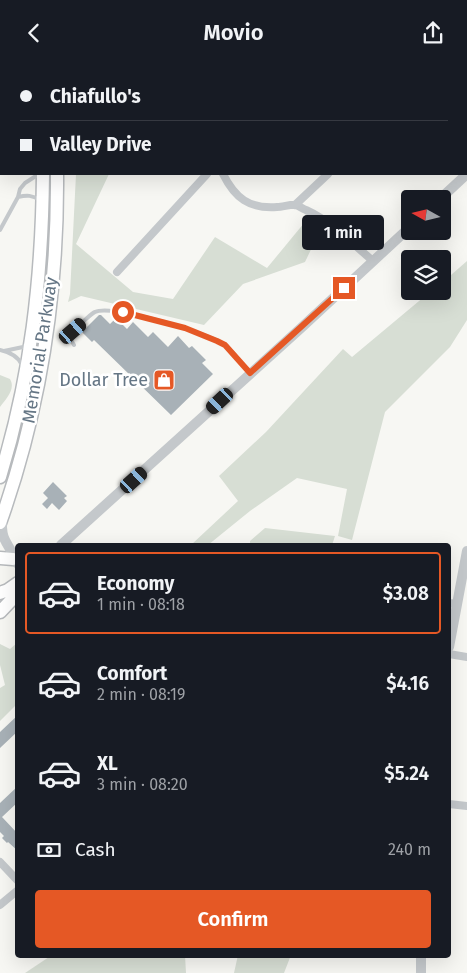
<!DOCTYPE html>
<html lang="en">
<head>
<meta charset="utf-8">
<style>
  :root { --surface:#171b24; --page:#242831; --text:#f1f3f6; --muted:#9ea1a6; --line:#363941; --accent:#e55825 }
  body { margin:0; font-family:"Fira Sans",sans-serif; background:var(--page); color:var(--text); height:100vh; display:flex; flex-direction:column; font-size:19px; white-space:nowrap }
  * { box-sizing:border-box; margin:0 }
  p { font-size:16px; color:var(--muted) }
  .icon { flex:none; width:28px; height:28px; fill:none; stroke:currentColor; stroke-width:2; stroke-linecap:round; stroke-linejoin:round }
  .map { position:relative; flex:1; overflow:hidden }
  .side { position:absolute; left:15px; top:478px; width:436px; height:415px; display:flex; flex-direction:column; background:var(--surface); border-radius:5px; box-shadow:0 5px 20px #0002 }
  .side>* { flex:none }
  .banner { position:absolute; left:0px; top:0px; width:468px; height:110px; box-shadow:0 5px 20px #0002; display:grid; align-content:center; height:110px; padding:0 20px; background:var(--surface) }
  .needle { width:32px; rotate:278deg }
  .fabs { position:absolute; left:401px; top:125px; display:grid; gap:10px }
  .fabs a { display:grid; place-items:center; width:50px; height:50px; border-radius:5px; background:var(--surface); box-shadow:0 5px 20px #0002; font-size:25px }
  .end { position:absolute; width:22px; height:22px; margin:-11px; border:6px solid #e55825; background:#fff; box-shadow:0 0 0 2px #fff }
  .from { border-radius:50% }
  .bubble { position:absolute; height:35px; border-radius:5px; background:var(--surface); box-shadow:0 5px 20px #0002; font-size:16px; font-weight:600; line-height:35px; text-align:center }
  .car { position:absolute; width:15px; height:30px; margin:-15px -8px; border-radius:6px; box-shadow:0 0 4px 1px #0007; background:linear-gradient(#222 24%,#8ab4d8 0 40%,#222 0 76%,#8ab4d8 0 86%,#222 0) }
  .banner b { display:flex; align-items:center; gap:18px; height:48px; font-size:19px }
  .banner b+b { border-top:1px solid var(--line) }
  .banner i { width:12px; height:12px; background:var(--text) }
  ul { padding:9px 0 0; list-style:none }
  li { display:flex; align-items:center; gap:15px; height:82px; margin:0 10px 8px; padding:0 10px; border:2px solid transparent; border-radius:5px }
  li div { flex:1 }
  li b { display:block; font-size:19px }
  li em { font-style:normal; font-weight:600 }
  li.on { border-color:var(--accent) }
  li>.icon { width:45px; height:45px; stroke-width:1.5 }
  .pay { display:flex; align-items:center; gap:12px; height:55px; padding:0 20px; font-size:19px }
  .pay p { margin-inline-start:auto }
  .button { display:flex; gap:10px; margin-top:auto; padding:10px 20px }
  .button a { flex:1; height:58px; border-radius:5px; background:var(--accent); color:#fff; font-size:20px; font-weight:600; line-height:58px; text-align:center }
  header { display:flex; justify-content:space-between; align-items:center; height:65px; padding:0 20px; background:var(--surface); font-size:22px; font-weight:600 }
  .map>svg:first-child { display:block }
</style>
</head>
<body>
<header><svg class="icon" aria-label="back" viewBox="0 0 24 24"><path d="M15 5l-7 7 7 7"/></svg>Movio<svg class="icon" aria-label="share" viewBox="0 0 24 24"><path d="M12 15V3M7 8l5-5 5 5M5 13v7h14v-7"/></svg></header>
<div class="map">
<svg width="467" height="908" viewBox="0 0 467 908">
  <rect width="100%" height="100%" fill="#f7f7f3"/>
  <path fill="#d7ded4" d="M76,109H109L76,179L133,227L173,234L215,172L267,203L314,146L326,153L305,197L243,219L204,260L81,231L68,237L70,229Z
    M467,196V255L450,282L385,347L352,475L338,471L347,424L297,413L250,446L208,480H191L238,436L219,411L266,367L343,284L352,292L431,226H442L443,217Z
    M0,310L10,314C16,324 6,334 0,342Z
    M265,463L335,471L332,480H250V476Z
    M17,578V639L0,656V623L5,620L0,600V579L10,584Z
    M52,890H185L186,908H25Z
    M238,890H291L284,908H234Z"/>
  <path fill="#a8b1b7" d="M99,250H101L110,259L116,253L127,264L133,257L148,272L153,267L168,282L178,271L189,283L192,281L206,295L202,298L213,309L171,350L94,275L92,277L82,267Z
    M53,417L67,431L64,433L67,436L59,445L52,438L47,444L42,439L48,433L43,428Z
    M18,650V666L0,683V667Z
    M18,721V737L2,752L18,769V786L8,777L7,778L2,773L4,771L0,767V738Z"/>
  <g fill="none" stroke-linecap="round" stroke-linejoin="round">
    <g stroke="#b7babd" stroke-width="15">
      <path id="trunk" d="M36,0V1
        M50,0L51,1
        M0,412C31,311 42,214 43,109
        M0,458C40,346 58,227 57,109
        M0,493L13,494
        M0,528L8,525L18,518
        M0,547L18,528"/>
    </g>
    <path stroke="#c4c8cb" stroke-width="4" d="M18,132C27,130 32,130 40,135
      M0,165L18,132L20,124L25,118L39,109
      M74,280L71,275C72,272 72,267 75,265C77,262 92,248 95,247C112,239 209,268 225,280C234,287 243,300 250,309
      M0,285C9,287 18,291 22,300
      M4,286L23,282L26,280"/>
    <path stroke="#c4c8cb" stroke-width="8" d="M453,0L454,1
      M227,1V0
      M447,1L448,0
      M466,14L467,15
      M223,109C235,133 249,144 277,142C283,142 291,139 296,140C299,141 303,144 306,145C332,157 352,178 373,196
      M295,140L328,109
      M117,207L207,109
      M449,538L457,539
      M449,589L467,592
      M449,739L467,741
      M0,797L18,816
      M0,840L18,825"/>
    <path stroke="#c4c8cb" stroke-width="10" d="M440,134L467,109
      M2,454C2,461 1,468 5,475C8,482 13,486 13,494L18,499
      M61,480L301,263L410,162
      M449,582L467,486
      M421,908V890"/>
    <use href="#trunk" stroke="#fff" stroke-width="12"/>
  </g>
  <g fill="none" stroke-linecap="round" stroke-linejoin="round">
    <path stroke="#e55825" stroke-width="6" d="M123,247L185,263L217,276L225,280L250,308L344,223"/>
  </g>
  <defs>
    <g id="shop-square" transform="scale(1.125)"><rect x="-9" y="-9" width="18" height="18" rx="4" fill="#e55825" stroke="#fff"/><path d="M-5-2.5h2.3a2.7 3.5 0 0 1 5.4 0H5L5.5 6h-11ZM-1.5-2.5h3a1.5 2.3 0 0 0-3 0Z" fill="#fff"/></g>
  </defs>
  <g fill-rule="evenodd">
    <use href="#shop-square" x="164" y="315"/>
  </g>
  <g text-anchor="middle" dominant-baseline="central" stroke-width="5" stroke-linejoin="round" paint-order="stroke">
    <g font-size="18" fill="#657685" stroke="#fff">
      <text transform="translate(40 285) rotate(-81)">Memorial Parkway</text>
    </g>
    <g font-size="18" fill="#657685" stroke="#fff" text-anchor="end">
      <text x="148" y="315">Dollar Tree</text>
    </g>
  </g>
</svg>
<div class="fabs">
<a><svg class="needle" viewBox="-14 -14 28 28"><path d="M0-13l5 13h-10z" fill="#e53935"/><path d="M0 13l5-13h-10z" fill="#9ea1a6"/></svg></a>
<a><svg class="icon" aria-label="layers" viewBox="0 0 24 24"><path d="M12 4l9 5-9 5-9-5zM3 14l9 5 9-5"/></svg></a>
</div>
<i class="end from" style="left:123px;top:247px"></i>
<i class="end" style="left:344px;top:223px"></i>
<div class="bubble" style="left:302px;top:150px;width:82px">1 min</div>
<i class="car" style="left:73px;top:266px;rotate:49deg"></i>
<i class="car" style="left:220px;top:336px;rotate:227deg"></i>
<i class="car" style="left:134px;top:415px;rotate:48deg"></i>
<div class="banner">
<b><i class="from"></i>Chiafullo's</b>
<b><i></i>Valley Drive</b>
</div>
<section class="side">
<ul>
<li class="on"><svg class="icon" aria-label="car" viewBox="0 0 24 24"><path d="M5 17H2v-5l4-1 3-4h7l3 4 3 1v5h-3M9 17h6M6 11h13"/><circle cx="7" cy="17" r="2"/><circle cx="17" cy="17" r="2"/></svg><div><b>Economy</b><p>1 min · 08:18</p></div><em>$3.08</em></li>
<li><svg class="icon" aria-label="car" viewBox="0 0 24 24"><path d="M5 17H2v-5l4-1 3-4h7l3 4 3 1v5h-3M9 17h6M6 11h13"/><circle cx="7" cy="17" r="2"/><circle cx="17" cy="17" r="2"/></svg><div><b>Comfort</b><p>2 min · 08:19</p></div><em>$4.16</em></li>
<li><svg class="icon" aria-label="car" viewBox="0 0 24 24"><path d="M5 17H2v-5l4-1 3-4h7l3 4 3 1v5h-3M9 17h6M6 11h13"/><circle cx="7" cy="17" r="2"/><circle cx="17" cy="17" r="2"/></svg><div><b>XL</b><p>3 min · 08:20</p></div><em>$5.24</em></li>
</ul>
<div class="pay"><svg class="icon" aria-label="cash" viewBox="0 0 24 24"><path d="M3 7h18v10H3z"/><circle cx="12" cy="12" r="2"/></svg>Cash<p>240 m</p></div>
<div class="button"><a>Confirm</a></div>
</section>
</div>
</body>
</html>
